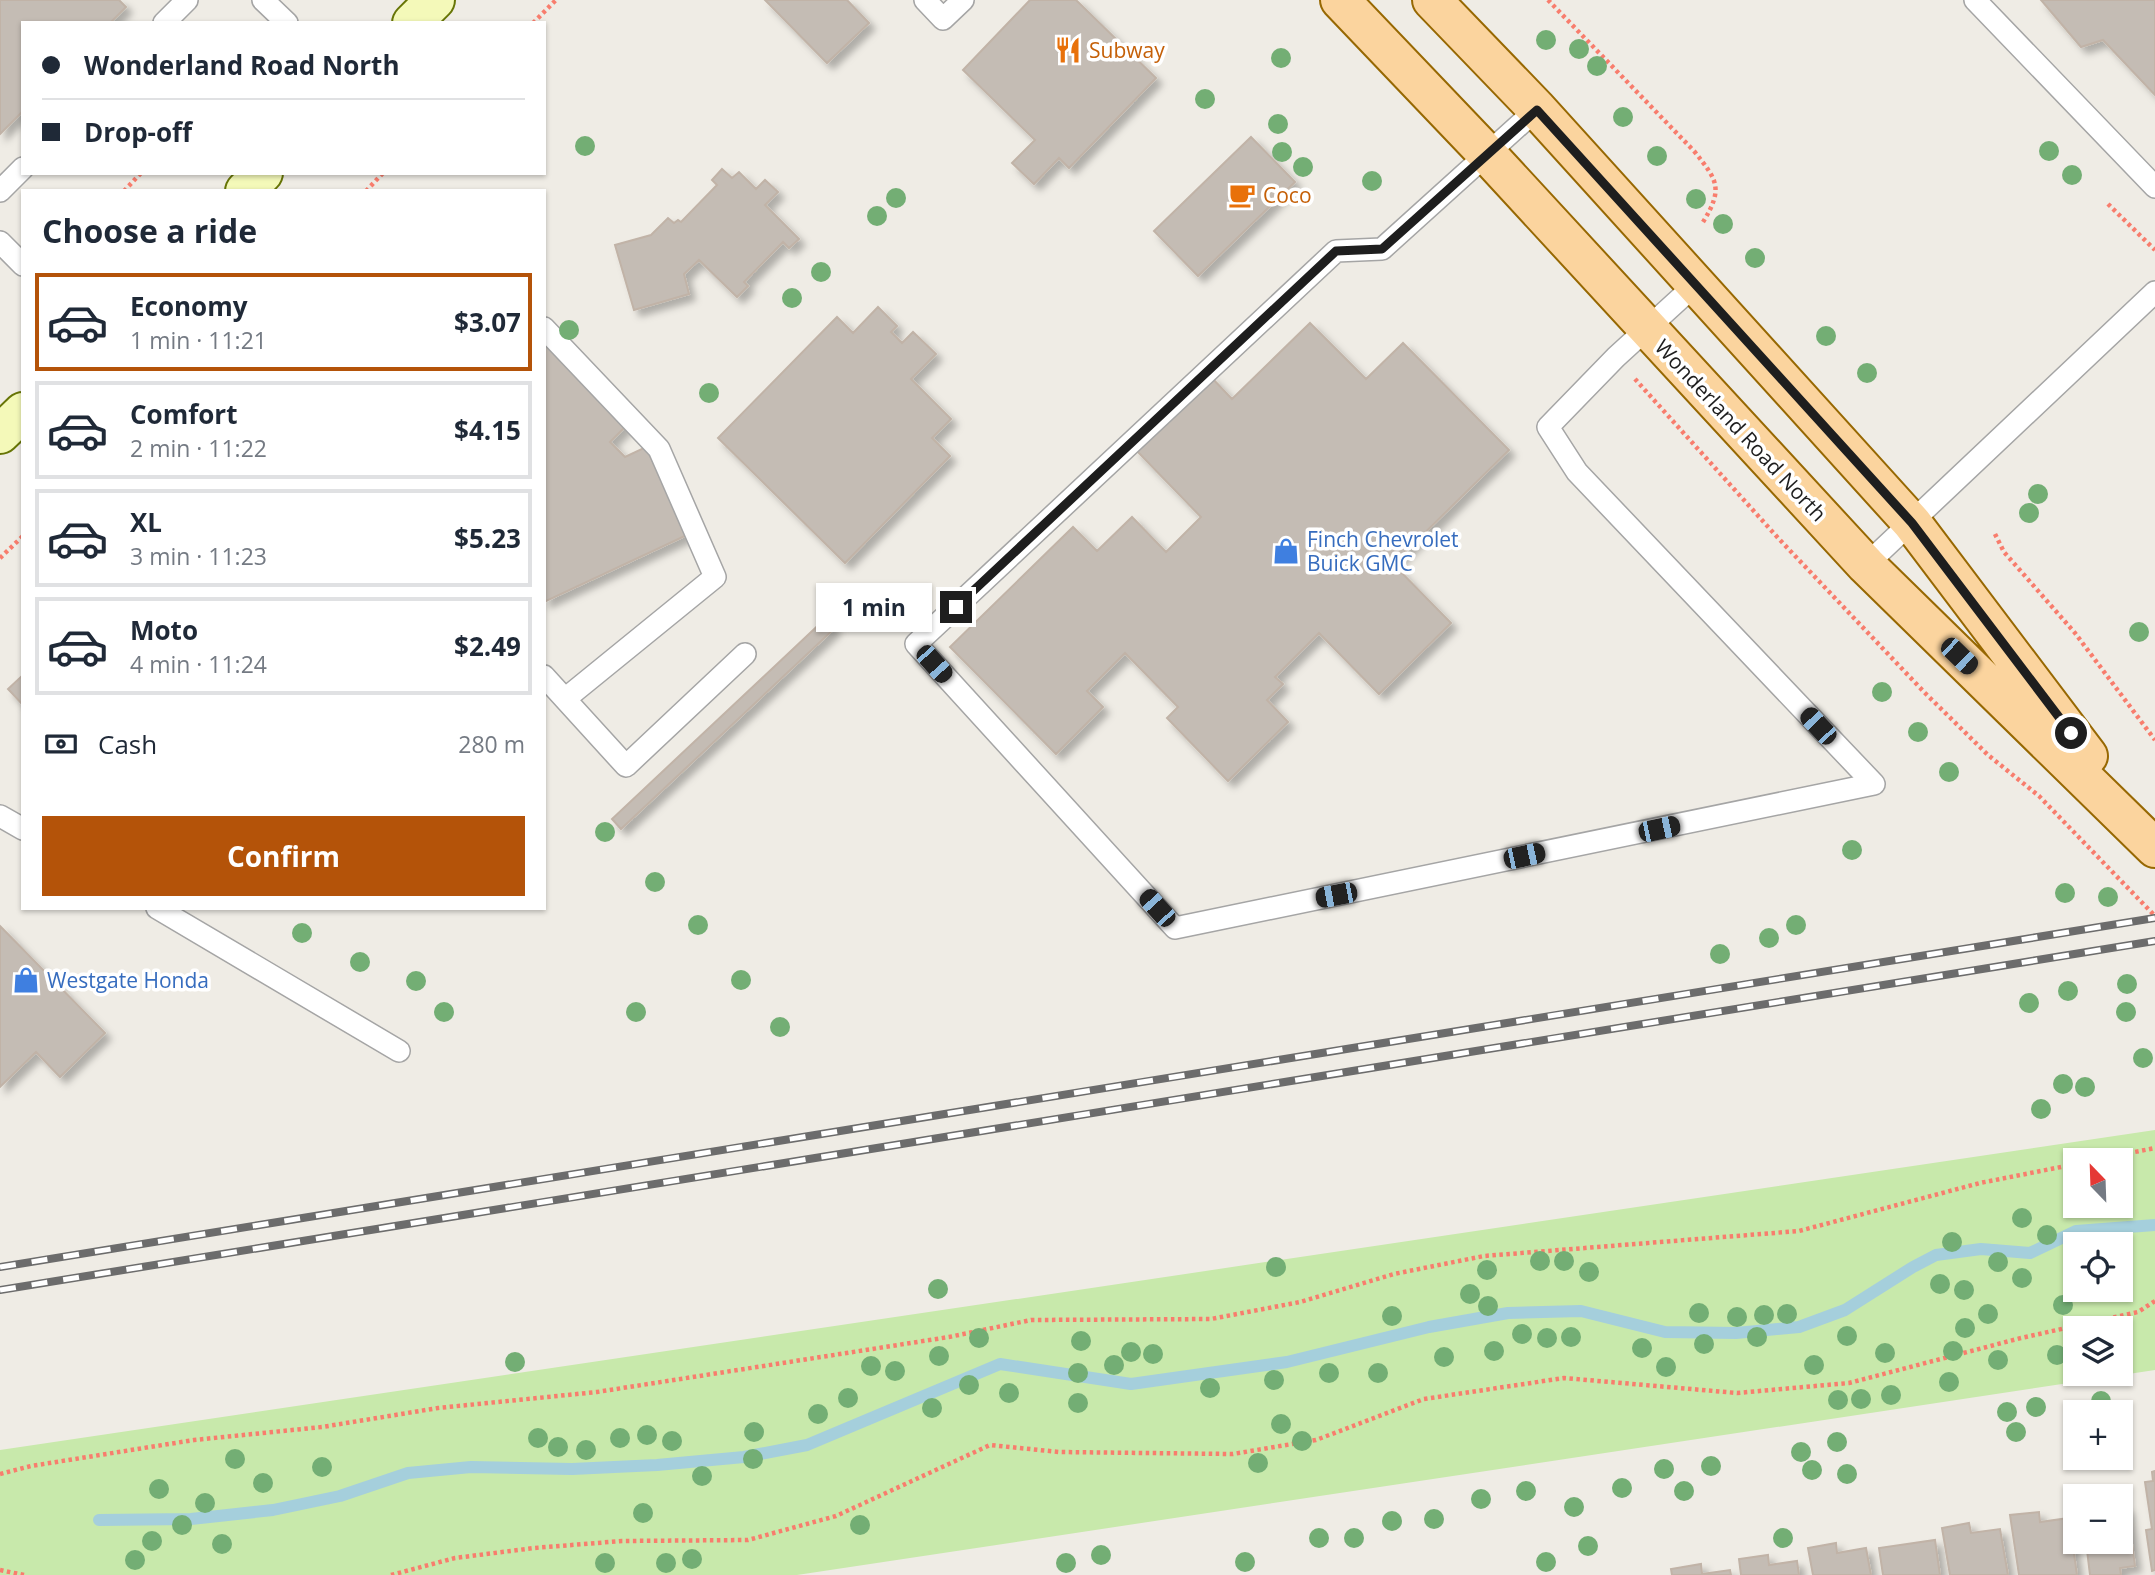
<!DOCTYPE html>
<html lang="en">
<head>
<meta charset="utf-8">
<style>
  :root { --surface:#fff; --page:#f2f2f3; --text:#1f2937; --muted:#747a83; --line:#e0e1e3; --accent:#b45309 }
  body { margin:0; font-family:"Open Sans",sans-serif; background:var(--page); color:var(--text); height:100vh; display:flex; flex-direction:column; font-size:26px; white-space:nowrap }
  * { box-sizing:border-box; margin:0 }
  p { font-size:23px; color:var(--muted) }
  .icon { flex:none; width:38px; height:38px; fill:none; stroke:currentColor; stroke-width:2; stroke-linecap:round; stroke-linejoin:round }
  .map { position:relative; flex:1; overflow:hidden }
  .drawer { position:absolute; left:21px; top:189px; width:525px; height:721px; display:flex; flex-direction:column; background:var(--surface); border-radius:0px; box-shadow:0 2px 5px #0004 }
  .drawer>* { flex:none }
  .hud { position:absolute; left:21px; top:21px; width:525px; height:154px; border-radius:0px; box-shadow:0 2px 5px #0004; display:grid; align-content:center; height:154px; padding:0 21px; background:var(--surface) }
  .needle { width:46px; rotate:337deg }
  .fabs { position:absolute; left:2063px; top:1148px; display:grid; gap:14px }
  .fabs a { display:grid; place-items:center; width:70px; height:70px; border-radius:0px; background:var(--surface); box-shadow:0 2px 5px #0004; font-size:35px }
  .end { position:absolute; width:32px; height:32px; margin:-16px; border:9px solid #1e1e1e; background:#fff; box-shadow:0 0 0 4px #fff }
  .from { border-radius:50% }
  .bubble { position:absolute; height:49px; border-radius:0px; background:var(--surface); box-shadow:0 2px 5px #0004; font-size:23px; font-weight:700; line-height:49px; text-align:center }
  .car { position:absolute; width:21px; height:42px; margin:-21px -10px; border-radius:9px; box-shadow:0 0 5px 2px #0007; background:linear-gradient(#222 24%,#8ab4d8 0 40%,#222 0 76%,#8ab4d8 0 86%,#222 0) }
  .hud b { display:flex; align-items:center; gap:24px; height:66px; font-size:26px }
  .hud b+b { border-top:2px solid var(--line) }
  .hud i { width:18px; height:18px; background:var(--text) }
  ul { padding:0; list-style:none }
  li { display:flex; align-items:center; gap:21px; height:98px; margin:0 14px 10px; padding:0 7px; border:4px solid var(--line); border-radius:0px }
  li div { flex:1 }
  li b { display:block; font-size:26px }
  li em { font-style:normal; font-weight:700 }
  li.current { border-color:var(--accent) }
  li>.icon { width:63px; height:63px; stroke-width:1.5 }
  h2 { padding:0 21px; font-size:32px; line-height:84px }
  .pay { display:flex; align-items:center; gap:18px; height:77px; padding:0 21px; font-size:26px }
  .pay p { margin-inline-start:auto }
  .cta { display:flex; gap:14px; margin-top:auto; padding:14px 21px }
  .cta a { flex:1; height:80px; border-radius:0px; background:var(--accent); color:#fff; font-size:28px; font-weight:700; line-height:80px; text-align:center }
  .map>svg:first-child { display:block }
</style>
</head>
<body>
<div class="map">
<svg width="2155" height="1575" viewBox="0 0 2155 1575">
  <defs>
    <filter id="shadow"><feDropShadow dx="6" dy="6" stdDeviation="3.5" flood-color="#0004"/></filter>
  </defs>
  <rect width="100%" height="100%" fill="#efece5"/>
  <path fill="#c8e9ab" fill-rule="evenodd" d="M2155,1130V1370L797,1575H0V1450ZM2076,1160H2121V1206H2076ZM2076,1244H2121V1290H2076ZM2076,1328H2121V1374H2076Z"/>
  <g fill="none" stroke-linecap="round" stroke-linejoin="round">
    <path stroke="#a5cfdc" stroke-width="12" d="M99,1520L191,1519L273,1510L340,1496L408,1473L471,1467L572,1469L657,1465L744,1457L807,1445L1000,1364L1131,1384L1287,1362L1429,1327L1508,1313L1581,1311L1665,1332L1736,1333L1799,1327L1845,1310L1913,1267L1936,1255L1981,1249L2030,1253L2076,1231L2155,1225"/>
  </g>
  <path fill="#c4bcb4" stroke="#c1b3a7" stroke-width="2" filter="url(#shadow)" d="M0,0H119L126,7L110,23H23V111L0,134Z
    M765,0H847L869,23L827,63Z
    M1030,0H1076L1156,78L1069,168L1059,158L1034,184L1012,163L1035,140L963,70Z
    M2041,0H2155V95L2103,40L2081,47Z
    M1251,137L1295,182L1198,276L1154,231Z
    M722,169L732,178L739,172L756,189L765,180L778,192L765,205L799,239L789,248L783,242L744,282L748,286L737,297L699,260L684,274L689,294L634,310L615,245L651,235L668,218L674,223L678,220L681,222L717,185L712,180Z
    M878,307L897,326L891,332L902,343L913,332L936,354L911,379L951,419L932,438L950,456L845,563L718,438L837,317L853,333Z
    M1310,323L1366,379L1403,343L1509,450L1393,564L1451,623L1379,694L1319,633L1275,677L1283,684L1267,700L1288,722L1228,781L1167,718L1178,707L1125,653L1087,691L1103,707L1056,754L950,647L1073,527L1097,551L1132,517L1166,552L1201,517L1135,449L1210,376L1232,399Z
    M544,340L627,425L610,442L625,457L646,447L687,535L544,602Z
    M826,618L835,628L621,829L612,819Z
    M23,675V705L8,689Z
    M0,926L105,1033L60,1077L36,1052L0,1087Z
    M2155,1471V1570L2152,1571L2146,1530L2152,1529L2145,1482L2153,1481L2152,1472Z
    M2127,1507L2135,1566L2120,1568L2121,1575H2090L2086,1542H2121V1508Z
    M2039,1512L2040,1522L2069,1518L2077,1575H2019L2010,1515Z
    M1969,1523L1971,1533L2000,1529L2008,1575H1950L1942,1528Z
    M1935,1540L1940,1575H1883L1879,1548Z
    M1836,1543L1837,1553L1866,1548L1871,1575H1813L1808,1548Z
    M1768,1555L1769,1565L1797,1561L1799,1575H1741L1739,1559Z
    M1701,1564L1702,1574L1730,1570L1731,1575H1672L1671,1569Z"/>
  <g fill="none" stroke-linecap="round" stroke-linejoin="round">
    <g stroke="#a5a5a5" stroke-width="24">
      <path id="lane" d="M263,0L287,23
        M925,0L943,19L963,0
        M1975,0L2155,187
        M164,23L187,0
        M1537,109L1382,249L1336,251L916,644L1175,928L1874,784L1577,472L1548,427L1616,357L1696,284
        M0,191L23,168
        M0,242L23,265
        M544,328L659,449L715,577L565,699
        M1866,565L2155,292
        M544,676L626,766L745,654
        M0,816L23,829
        M157,908L399,1051"/>
    </g>
    <g stroke="#677506" stroke-width="42">
      <path id="secondary" d="M412,23L435,0
        M245,191L263,173
        M0,434L23,412"/>
    </g>
    <g stroke="#976802" stroke-width="42">
      <path id="primary" d="M1340,0L1487,154L1866,565L2155,848
        M1432,0L1537,109L1912,523L2088,756"/>
    </g>
    <path stroke="#f87d6d" stroke-width="4.5" stroke-dasharray="3.5 3.5" stroke-linecap="butt" d="M1548,0L1694,151C1717,180 1724,188 1703,222
      M533,23L556,0
      M124,191L141,173
      M366,191L383,173
      M2108,204L2155,250
      M1635,379L1779,539L1925,693L1988,755L2039,796L2155,916
      M1995,534L2004,552L2075,633L2155,740
      M0,558L23,536
      M2094,1160L2155,1148
      M0,1474L31,1466L194,1440L322,1427L438,1408L597,1392L949,1337L1031,1320L1211,1319L1300,1302L1394,1274L1484,1256L1799,1231L1980,1183L2076,1164
      M0,1570L24,1575
      M391,1575L455,1558L534,1548L622,1541L748,1540L836,1516L990,1445L1059,1452L1233,1454L1316,1440L1424,1399L1564,1378L1737,1393L1849,1383L2021,1338L2138,1312L2155,1301"/>
    <use href="#lane" stroke="#fff" stroke-width="21"/>
    <use href="#secondary" stroke="#f4f9b9" stroke-width="38"/>
    <use href="#primary" stroke="#fbd49e" stroke-width="38"/>
    <g stroke="#6c6c6c" stroke-width="8">
      <path id="rail" d="M0,1267L2155,918
        M0,1290L2155,941"/>
    </g>
    <use href="#rail" stroke="#fff" stroke-width="5" stroke-dasharray="16" stroke-linecap="butt"/>
  </g>
  <g fill="#73ae74">
    <circle cx="1546" cy="40" r="10"/>
    <circle cx="1579" cy="49" r="10"/>
    <circle cx="1281" cy="58" r="10"/>
    <circle cx="1597" cy="66" r="10"/>
    <circle cx="1205" cy="99" r="10"/>
    <circle cx="1623" cy="117" r="10"/>
    <circle cx="1278" cy="124" r="10"/>
    <circle cx="585" cy="146" r="10"/>
    <circle cx="2049" cy="151" r="10"/>
    <circle cx="1282" cy="152" r="10"/>
    <circle cx="1657" cy="156" r="10"/>
    <circle cx="1303" cy="167" r="10"/>
    <circle cx="2072" cy="175" r="10"/>
    <circle cx="1372" cy="181" r="10"/>
    <circle cx="896" cy="198" r="10"/>
    <circle cx="1696" cy="199" r="10"/>
    <circle cx="877" cy="216" r="10"/>
    <circle cx="1723" cy="224" r="10"/>
    <circle cx="1755" cy="258" r="10"/>
    <circle cx="821" cy="272" r="10"/>
    <circle cx="792" cy="298" r="10"/>
    <circle cx="569" cy="330" r="10"/>
    <circle cx="1826" cy="336" r="10"/>
    <circle cx="1867" cy="373" r="10"/>
    <circle cx="709" cy="393" r="10"/>
    <circle cx="2038" cy="494" r="10"/>
    <circle cx="2029" cy="513" r="10"/>
    <circle cx="2139" cy="632" r="10"/>
    <circle cx="1882" cy="692" r="10"/>
    <circle cx="1918" cy="732" r="10"/>
    <circle cx="1949" cy="772" r="10"/>
    <circle cx="605" cy="832" r="10"/>
    <circle cx="1852" cy="850" r="10"/>
    <circle cx="655" cy="882" r="10"/>
    <circle cx="2065" cy="893" r="10"/>
    <circle cx="2108" cy="897" r="10"/>
    <circle cx="698" cy="925" r="10"/>
    <circle cx="1796" cy="925" r="10"/>
    <circle cx="302" cy="933" r="10"/>
    <circle cx="1769" cy="938" r="10"/>
    <circle cx="1720" cy="954" r="10"/>
    <circle cx="360" cy="962" r="10"/>
    <circle cx="741" cy="980" r="10"/>
    <circle cx="416" cy="981" r="10"/>
    <circle cx="2127" cy="984" r="10"/>
    <circle cx="2068" cy="991" r="10"/>
    <circle cx="2029" cy="1003" r="10"/>
    <circle cx="444" cy="1012" r="10"/>
    <circle cx="636" cy="1012" r="10"/>
    <circle cx="2126" cy="1012" r="10"/>
    <circle cx="780" cy="1027" r="10"/>
    <circle cx="2143" cy="1058" r="10"/>
    <circle cx="2063" cy="1084" r="10"/>
    <circle cx="2085" cy="1087" r="10"/>
    <circle cx="2041" cy="1109" r="10"/>
    <circle cx="2022" cy="1218" r="10"/>
    <circle cx="2047" cy="1235" r="10"/>
    <circle cx="1952" cy="1242" r="10"/>
    <circle cx="1540" cy="1261" r="10"/>
    <circle cx="1564" cy="1261" r="10"/>
    <circle cx="1998" cy="1262" r="10"/>
    <circle cx="1276" cy="1267" r="10"/>
    <circle cx="1487" cy="1270" r="10"/>
    <circle cx="1589" cy="1272" r="10"/>
    <circle cx="2022" cy="1278" r="10"/>
    <circle cx="1940" cy="1284" r="10"/>
    <circle cx="938" cy="1289" r="10"/>
    <circle cx="1964" cy="1290" r="10"/>
    <circle cx="1470" cy="1294" r="10"/>
    <circle cx="2063" cy="1305" r="10"/>
    <circle cx="1488" cy="1306" r="10"/>
    <circle cx="1699" cy="1313" r="10"/>
    <circle cx="1787" cy="1314" r="10"/>
    <circle cx="1988" cy="1314" r="10"/>
    <circle cx="1764" cy="1315" r="10"/>
    <circle cx="1392" cy="1316" r="10"/>
    <circle cx="1737" cy="1317" r="10"/>
    <circle cx="1965" cy="1328" r="10"/>
    <circle cx="1522" cy="1334" r="10"/>
    <circle cx="1847" cy="1336" r="10"/>
    <circle cx="1571" cy="1337" r="10"/>
    <circle cx="1757" cy="1337" r="10"/>
    <circle cx="979" cy="1338" r="10"/>
    <circle cx="1547" cy="1338" r="10"/>
    <circle cx="1081" cy="1341" r="10"/>
    <circle cx="1704" cy="1344" r="10"/>
    <circle cx="1642" cy="1348" r="10"/>
    <circle cx="1494" cy="1351" r="10"/>
    <circle cx="1953" cy="1351" r="10"/>
    <circle cx="1131" cy="1352" r="10"/>
    <circle cx="1885" cy="1353" r="10"/>
    <circle cx="1153" cy="1354" r="10"/>
    <circle cx="2057" cy="1355" r="10"/>
    <circle cx="939" cy="1356" r="10"/>
    <circle cx="1444" cy="1357" r="10"/>
    <circle cx="1998" cy="1360" r="10"/>
    <circle cx="515" cy="1362" r="10"/>
    <circle cx="1114" cy="1365" r="10"/>
    <circle cx="1814" cy="1365" r="10"/>
    <circle cx="871" cy="1366" r="10"/>
    <circle cx="1666" cy="1367" r="10"/>
    <circle cx="895" cy="1371" r="10"/>
    <circle cx="1078" cy="1373" r="10"/>
    <circle cx="1329" cy="1373" r="10"/>
    <circle cx="1378" cy="1373" r="10"/>
    <circle cx="1274" cy="1380" r="10"/>
    <circle cx="1949" cy="1382" r="10"/>
    <circle cx="969" cy="1385" r="10"/>
    <circle cx="1210" cy="1388" r="10"/>
    <circle cx="1009" cy="1393" r="10"/>
    <circle cx="1891" cy="1395" r="10"/>
    <circle cx="848" cy="1398" r="10"/>
    <circle cx="1861" cy="1399" r="10"/>
    <circle cx="1838" cy="1400" r="10"/>
    <circle cx="2101" cy="1401" r="10"/>
    <circle cx="1078" cy="1403" r="10"/>
    <circle cx="2036" cy="1407" r="10"/>
    <circle cx="932" cy="1408" r="10"/>
    <circle cx="2007" cy="1412" r="10"/>
    <circle cx="818" cy="1414" r="10"/>
    <circle cx="1281" cy="1424" r="10"/>
    <circle cx="754" cy="1432" r="10"/>
    <circle cx="2016" cy="1432" r="10"/>
    <circle cx="647" cy="1435" r="10"/>
    <circle cx="538" cy="1438" r="10"/>
    <circle cx="620" cy="1438" r="10"/>
    <circle cx="672" cy="1441" r="10"/>
    <circle cx="1302" cy="1441" r="10"/>
    <circle cx="1837" cy="1442" r="10"/>
    <circle cx="558" cy="1447" r="10"/>
    <circle cx="586" cy="1450" r="10"/>
    <circle cx="1801" cy="1452" r="10"/>
    <circle cx="235" cy="1459" r="10"/>
    <circle cx="753" cy="1459" r="10"/>
    <circle cx="1258" cy="1463" r="10"/>
    <circle cx="1711" cy="1466" r="10"/>
    <circle cx="322" cy="1467" r="10"/>
    <circle cx="1664" cy="1469" r="10"/>
    <circle cx="1812" cy="1470" r="10"/>
    <circle cx="1847" cy="1474" r="10"/>
    <circle cx="702" cy="1476" r="10"/>
    <circle cx="263" cy="1483" r="10"/>
    <circle cx="1622" cy="1488" r="10"/>
    <circle cx="159" cy="1489" r="10"/>
    <circle cx="1526" cy="1491" r="10"/>
    <circle cx="1684" cy="1491" r="10"/>
    <circle cx="1481" cy="1499" r="10"/>
    <circle cx="205" cy="1503" r="10"/>
    <circle cx="1574" cy="1507" r="10"/>
    <circle cx="643" cy="1513" r="10"/>
    <circle cx="1434" cy="1519" r="10"/>
    <circle cx="1392" cy="1521" r="10"/>
    <circle cx="182" cy="1525" r="10"/>
    <circle cx="860" cy="1525" r="10"/>
    <circle cx="1319" cy="1538" r="10"/>
    <circle cx="1354" cy="1538" r="10"/>
    <circle cx="1783" cy="1538" r="10"/>
    <circle cx="152" cy="1541" r="10"/>
    <circle cx="222" cy="1544" r="10"/>
    <circle cx="1588" cy="1546" r="10"/>
    <circle cx="1101" cy="1555" r="10"/>
    <circle cx="692" cy="1559" r="10"/>
    <circle cx="135" cy="1560" r="10"/>
    <circle cx="1245" cy="1562" r="10"/>
    <circle cx="1546" cy="1562" r="10"/>
    <circle cx="605" cy="1563" r="10"/>
    <circle cx="666" cy="1563" r="10"/>
    <circle cx="1066" cy="1563" r="10"/>
  </g>
  <g fill="none" stroke-linecap="round" stroke-linejoin="round">
    <path stroke="#1e1e1e" stroke-width="9" d="M956,607L1336,251L1382,249L1537,110L1912,523L2071,733"/>
  </g>
  <defs>
    <g id="restaurant-bare" transform="scale(2.1)"><path d="M-5-6h1v4h1v-4h1v4h1v-4h1v5L-1.5 .5V6h-2V.5L-5-1ZM5-6V6H3V1.5H1.5Q1.5-4 5-6Z" fill="#e8710a" stroke="#fff" stroke-width="2.5" paint-order="stroke"/></g>
    <g id="cafe-bare" transform="scale(2.1)"><path d="M-5.5-4.5H6V0H3Q3 3.5 0 3.5H-2.5Q-5.5 3.5-5.5 0ZM3-3.2v2h1.7v-2ZM-6 4.5H4V6H-6Z" fill="#e8710a" stroke="#fff" stroke-width="2.5" paint-order="stroke"/></g>
    <g id="shop-bare" transform="scale(2.1)"><path d="M-5-2.5h2.3a2.7 3.5 0 0 1 5.4 0H5L5.5 6h-11ZM-1.5-2.5h3a1.5 2.3 0 0 0-3 0Z" fill="#3f7fe0" stroke="#fff" stroke-width="2.5" paint-order="stroke"/></g>
  </defs>
  <g fill-rule="evenodd">
    <use href="#restaurant-bare" x="1068" y="50"/>
    <use href="#cafe-bare" x="1242" y="195"/>
    <use href="#shop-bare" x="1286" y="551"/>
    <use href="#shop-bare" x="26" y="980"/>
  </g>
  <g text-anchor="middle" dominant-baseline="central" stroke-width="7" stroke-linejoin="round" paint-order="stroke">
    <g font-size="21" fill="#c56008" stroke="#fff" text-anchor="start">
      <text x="1089" y="50">Subway</text>
      <text x="1263" y="195">Coco</text>
    </g>
    <g font-size="21" fill="#1e1e1e" stroke="#fff">
      <text transform="translate(1741 430) rotate(47)">Wonderland Road North</text>
    </g>
    <g font-size="21" fill="#366cbe" stroke="#fff" text-anchor="start">
      <text x="1307" y="539">Finch Chevrolet<tspan x="1307" dy="24">Buick GMC</tspan></text>
      <text x="47" y="980">Westgate Honda</text>
    </g>
  </g>
</svg>
<div class="fabs">
<a><svg class="needle" viewBox="-14 -14 28 28"><path d="M0-13l5 13h-10z" fill="#e53935"/><path d="M0 13l5-13h-10z" fill="#747a83"/></svg></a>
<a><svg class="icon" aria-label="locate" viewBox="0 0 24 24"><circle cx="12" cy="12" r="6"/><path d="M12 2v4M12 18v4M2 12h4M18 12h4"/></svg></a>
<a><svg class="icon" aria-label="layers" viewBox="0 0 24 24"><path d="M12 4l9 5-9 5-9-5zM3 14l9 5 9-5"/></svg></a>
<a>+</a>
<a>−</a>
</div>
<i class="end from" style="left:2071px;top:733px"></i>
<i class="end" style="left:956px;top:607px"></i>
<div class="bubble" style="left:816px;top:583px;width:116px">1 min</div>
<i class="car" style="left:1959px;top:656px;rotate:134deg"></i>
<i class="car" style="left:934px;top:664px;rotate:138deg"></i>
<i class="car" style="left:1818px;top:726px;rotate:317deg"></i>
<i class="car" style="left:1659px;top:829px;rotate:78deg"></i>
<i class="car" style="left:1524px;top:856px;rotate:78deg"></i>
<i class="car" style="left:1336px;top:895px;rotate:259deg"></i>
<i class="car" style="left:1157px;top:908px;rotate:318deg"></i>
<div class="hud">
<b><i class="from"></i>Wonderland Road North</b>
<b><i></i>Drop-off</b>
</div>
<section class="drawer">
<h2>Choose a ride</h2>
<ul>
<li class="current"><svg class="icon" aria-label="car" viewBox="0 0 24 24"><path d="M5 17H2v-5l4-1 3-4h7l3 4 3 1v5h-3M9 17h6M6 11h13"/><circle cx="7" cy="17" r="2"/><circle cx="17" cy="17" r="2"/></svg><div><b>Economy</b><p>1 min · 11:21</p></div><em>$3.07</em></li>
<li><svg class="icon" aria-label="car" viewBox="0 0 24 24"><path d="M5 17H2v-5l4-1 3-4h7l3 4 3 1v5h-3M9 17h6M6 11h13"/><circle cx="7" cy="17" r="2"/><circle cx="17" cy="17" r="2"/></svg><div><b>Comfort</b><p>2 min · 11:22</p></div><em>$4.15</em></li>
<li><svg class="icon" aria-label="car" viewBox="0 0 24 24"><path d="M5 17H2v-5l4-1 3-4h7l3 4 3 1v5h-3M9 17h6M6 11h13"/><circle cx="7" cy="17" r="2"/><circle cx="17" cy="17" r="2"/></svg><div><b>XL</b><p>3 min · 11:23</p></div><em>$5.23</em></li>
<li><svg class="icon" aria-label="car" viewBox="0 0 24 24"><path d="M5 17H2v-5l4-1 3-4h7l3 4 3 1v5h-3M9 17h6M6 11h13"/><circle cx="7" cy="17" r="2"/><circle cx="17" cy="17" r="2"/></svg><div><b>Moto</b><p>4 min · 11:24</p></div><em>$2.49</em></li>
</ul>
<div class="pay"><svg class="icon" aria-label="cash" viewBox="0 0 24 24"><path d="M3 7h18v10H3z"/><circle cx="12" cy="12" r="2"/></svg>Cash<p>280 m</p></div>
<div class="cta"><a>Confirm</a></div>
</section>
</div>
</body>
</html>
